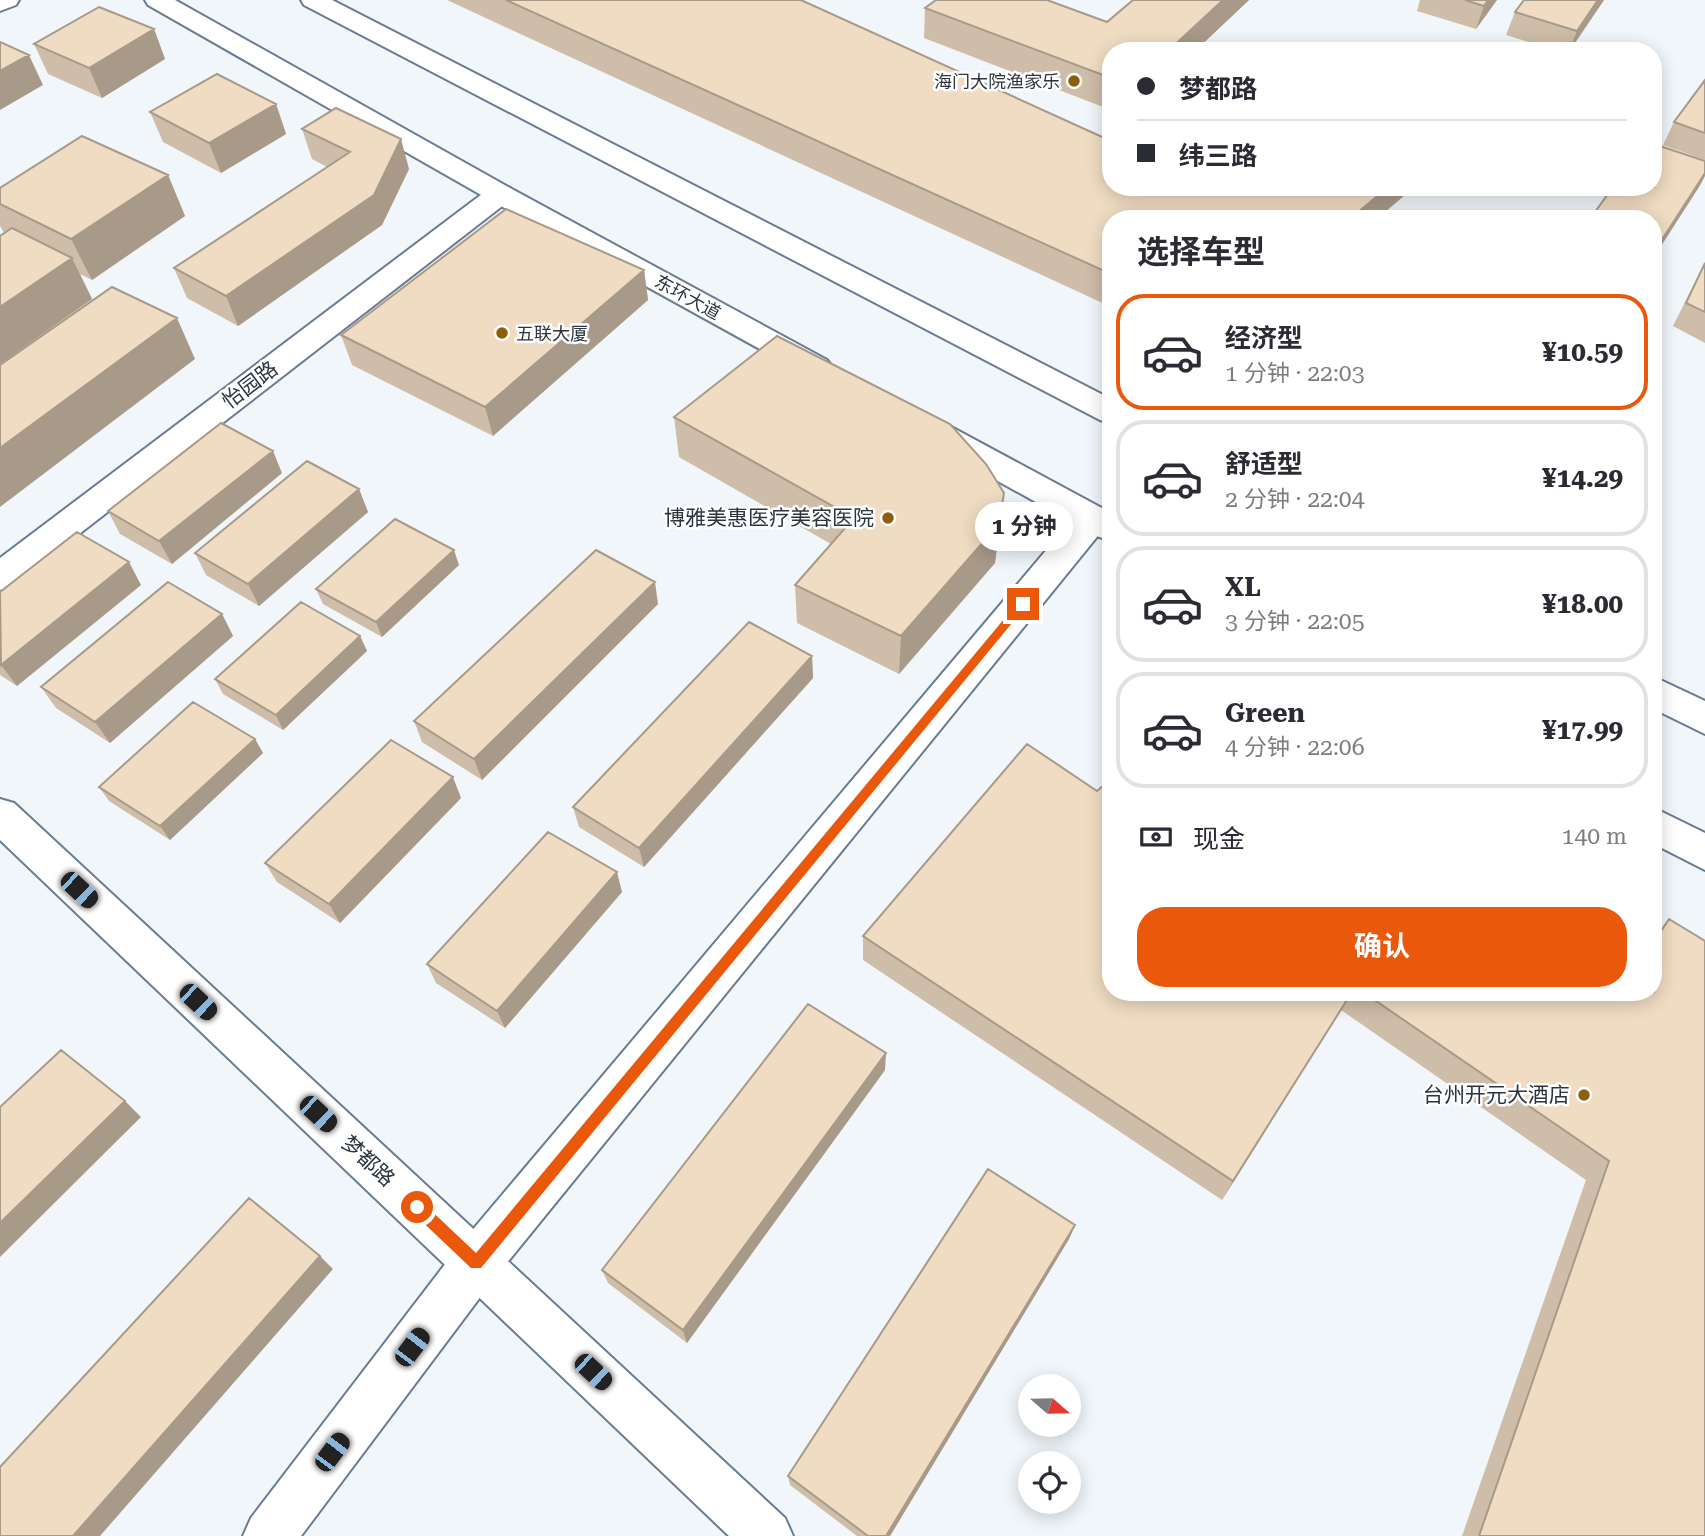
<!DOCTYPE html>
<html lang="zh">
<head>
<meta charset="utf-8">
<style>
  :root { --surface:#fff; --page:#f2f2f3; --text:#2b2b33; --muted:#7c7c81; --line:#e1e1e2; --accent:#ea580c }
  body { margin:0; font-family:"Roboto Serif","Noto Sans SC",serif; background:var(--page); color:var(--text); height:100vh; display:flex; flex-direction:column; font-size:26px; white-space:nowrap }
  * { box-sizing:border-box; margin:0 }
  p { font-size:23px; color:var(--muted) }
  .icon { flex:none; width:38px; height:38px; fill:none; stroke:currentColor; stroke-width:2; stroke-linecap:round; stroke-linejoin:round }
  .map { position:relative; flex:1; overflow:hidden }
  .details { position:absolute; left:1102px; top:210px; width:560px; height:791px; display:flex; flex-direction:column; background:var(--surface); border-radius:28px; box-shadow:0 4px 18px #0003 }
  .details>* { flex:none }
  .hud { position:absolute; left:1102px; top:42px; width:560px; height:154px; border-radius:28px; box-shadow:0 4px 18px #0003; display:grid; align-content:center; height:154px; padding:0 35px; background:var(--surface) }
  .needle { width:46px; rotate:110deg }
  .controls { position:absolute; left:1018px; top:1374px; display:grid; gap:14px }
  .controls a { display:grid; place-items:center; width:63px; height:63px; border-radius:50%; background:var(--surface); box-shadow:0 4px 18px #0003; font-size:35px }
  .end { position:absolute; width:32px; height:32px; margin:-16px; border:9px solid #ea580c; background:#fff; box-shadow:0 0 0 4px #fff }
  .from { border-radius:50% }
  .bubble { position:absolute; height:49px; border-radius:24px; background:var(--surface); box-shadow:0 4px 18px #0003; font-size:23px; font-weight:700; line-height:49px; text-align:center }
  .car { position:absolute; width:21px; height:42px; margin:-21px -10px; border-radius:9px; box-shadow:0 0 5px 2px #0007; background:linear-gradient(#222 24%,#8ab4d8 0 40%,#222 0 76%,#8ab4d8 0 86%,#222 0) }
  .hud b { display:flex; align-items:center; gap:24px; height:66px; font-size:26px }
  .hud b+b { border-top:2px solid var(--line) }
  .hud i { width:18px; height:18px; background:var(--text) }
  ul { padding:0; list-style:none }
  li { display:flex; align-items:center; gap:21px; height:116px; margin:0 14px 10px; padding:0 21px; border:4px solid var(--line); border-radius:28px }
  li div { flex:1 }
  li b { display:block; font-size:26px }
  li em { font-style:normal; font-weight:700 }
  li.current { border-color:var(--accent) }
  li>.icon { width:63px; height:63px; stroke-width:1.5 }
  h2 { padding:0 35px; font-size:32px; line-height:84px }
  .pay { display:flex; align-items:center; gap:18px; height:77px; padding:0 35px; font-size:26px }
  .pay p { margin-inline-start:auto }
  .primary-button { display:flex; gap:14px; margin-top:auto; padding:14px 35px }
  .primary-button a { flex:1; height:80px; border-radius:28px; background:var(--accent); color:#fff; font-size:28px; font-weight:700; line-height:80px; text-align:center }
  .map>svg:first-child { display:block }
</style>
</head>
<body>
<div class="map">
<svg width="1705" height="1536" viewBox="0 0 1705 1536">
  <rect width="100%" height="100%" fill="#f1f6fb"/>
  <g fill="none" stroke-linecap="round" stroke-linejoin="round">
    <g stroke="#6a7c92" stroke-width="4">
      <path id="minor" d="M500,185L510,188L514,194L510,200L12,586L0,590V558L490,188Z
        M0,799L14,803L785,1518L793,1536H729L0,840Z"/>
    </g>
    <g stroke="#6a7c92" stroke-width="4">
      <path id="tertiary" d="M1093,506L1105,509L1110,518L1105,527L493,1280L301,1536H243L251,1518L459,1246L1081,509Z"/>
    </g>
    <g stroke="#6a7c92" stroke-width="4">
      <path id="secondary" d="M0,0H19L16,5L0,11Z"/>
    </g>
    <g stroke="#6a7c92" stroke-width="4">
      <path id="primary" d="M145,0H175L510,188L827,360L832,367L827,374L816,377L805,374L490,200L148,5Z
        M301,0H332L1111,399V423L1100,420L304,5Z
        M933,420L944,423L1111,513V540L1099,537L922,439L917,431L922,423Z
        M1654,677L1705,701V734L1654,709Z
        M1654,808L1705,833V870L1654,844Z"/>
    </g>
    <use href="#minor" fill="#fff" fill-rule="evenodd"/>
    <use href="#tertiary" fill="#fff" fill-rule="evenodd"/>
    <use href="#secondary" fill="#fff" fill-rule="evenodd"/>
    <use href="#primary" fill="#fff" fill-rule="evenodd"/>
  </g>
  <path fill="#cebda8" d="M447,0H801L1111,187H1414L1377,219H1111V307Z
    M1133,0H1249L1195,51H1111V110L924,38L925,8L1107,22Z
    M1420,0H1497L1476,29L1417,11Z
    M1524,0H1604L1570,51H1557L1506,35L1515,12Z
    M154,29L165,59L102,98L48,74L34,44Z
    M1705,80V160L1663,145L1674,122Z
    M276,104L286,134L221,173L163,142L150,112Z
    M302,129L409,169L382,225L238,326L187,298L174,268L327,167L312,159Z
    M168,175L185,216L92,280L80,274L92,299L0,364V236L4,233L0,226V188Z
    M1705,262V343L1673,326Z
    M644,270L648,300L493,436L352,365L341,335Z
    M674,417L1004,493L995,563L899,674L797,623L795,585L831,544L679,457Z
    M282,473L172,564L120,534L108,511Z
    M359,489L368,512L259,606L206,575L195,553Z
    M459,565L382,637L323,604L316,589Z
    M141,585L17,686L0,675V592Z
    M658,604L482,780L422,742L414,721Z
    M222,614L233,636L110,743L56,708L41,687Z
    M360,636L367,651L283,730L223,694L215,679Z
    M812,656L813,678L644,867L579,827L573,807Z
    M255,739L263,753L170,840L109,801L99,787Z
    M461,798L340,923L277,882L265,863Z
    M622,892L505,1028L436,983L427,964Z
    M1669,919L1705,1536H1462L1586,1180L1341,1010L1222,1200L863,960V936L1111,992H1654V936Z
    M885,1070L687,1343L608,1283L602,1270Z
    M1075,1225L1069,1239L890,1536H857L790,1485L788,1476Z"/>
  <path fill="#a89a88" d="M1223,0H1249L1195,51H1168Z
    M1488,0H1497L1476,29L1484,6Z
    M1598,0H1604L1569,51L1577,31Z
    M154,29L165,59L102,98L89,68Z
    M29,55L43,85L0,110V71Z
    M276,104L286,134L221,173L209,143Z
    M401,139L409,169L382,225L238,326L226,296Z
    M1705,173V176L1699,187L1654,257V252Z
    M168,175L185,216L92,280L71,239Z
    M1388,187H1414L1377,219H1350Z
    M72,258L92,299L0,364V307Z
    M644,270L648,300L493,436L485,407Z
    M177,318L195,359L0,507V448Z
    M273,451L282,473L172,564L159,541Z
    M359,489L368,512L259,606L248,584Z
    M1004,493L995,563L899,674L901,636Z
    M454,550L459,565L382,637L376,622Z
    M129,562L141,585L17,686L1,665Z
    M655,582L658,604L482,780L474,759Z
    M222,614L233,636L110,743L95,722Z
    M360,636L367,651L283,730L276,715Z
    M812,656L813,678L644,867L639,848Z
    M255,739L263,753L170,840L160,826Z
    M453,777L461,798L340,923L329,904Z
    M617,872L622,892L505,1028L497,1011Z
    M1352,992L1341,1010L1222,1200L1233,1181Z
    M886,1053L885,1070L687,1343L683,1330Z
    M125,1101L141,1117L0,1257V1223Z
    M1075,1225L1069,1239L890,1536H886Z
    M320,1256L333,1269L100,1536H73Z"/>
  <path fill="#f0dcc3" stroke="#a89a88" stroke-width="2" d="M506,0H801L1111,141V187H1388L1350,219H1111V274Z
    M936,0H1047L1107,22L1133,0H1223L1168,51H1111V78L925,8Z
    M1465,0H1488L1484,6Z
    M1524,0H1598L1577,31L1515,12Z
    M99,7L154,29L89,68L34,44Z
    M0,42L29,55L0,71Z
    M217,74L276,104L209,143L150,112Z
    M1705,80V133L1674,122Z
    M336,108L401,139L374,195L226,296L174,268L350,152L302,129Z
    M82,136L168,175L71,239L0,204V188Z
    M1654,144L1705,161V173L1654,252V219H1590L1613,187H1654Z
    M506,209L644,270L485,407L341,335Z
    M12,228L72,258L0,307V236Z
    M1705,263V312L1686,303Z
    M112,287L177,318L0,448V365Z
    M777,336L950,424L986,464L1004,493L999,524L901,636L795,585L854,518L674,417Z
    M221,423L273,451L159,541L108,511Z
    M307,461L359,489L248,584L195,553Z
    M395,519L454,550L376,622L316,589Z
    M77,532L129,562L1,665L0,592Z
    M596,550L655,582L474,759L414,721Z
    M168,582L222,614L95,722L41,687Z
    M301,602L360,636L276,715L215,679Z
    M749,622L812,656L639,848L573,807Z
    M193,702L255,739L160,826L99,787Z
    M391,740L453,777L329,904L265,863Z
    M1027,744L1097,791L1111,779V992H1352L1233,1181L863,936Z
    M548,832L617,872L497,1011L427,964Z
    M1669,919L1705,941V1536H1479L1609,1161L1363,992H1654V942Z
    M808,1004L886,1053L683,1330L602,1270Z
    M61,1050L125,1101L0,1223V1107Z
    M988,1169L1075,1225L886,1536H868L788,1476Z
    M249,1198L320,1256L73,1536H0V1467Z"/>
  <path fill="#ea580c" d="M1023,600L1026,601V606L481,1268H471L412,1212V1202H422L476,1253L1019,601Z"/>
  <g fill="#8f5e0b" stroke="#fff" stroke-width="2.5">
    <circle cx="1074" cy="81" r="7"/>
    <circle cx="502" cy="333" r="7"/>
    <circle cx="888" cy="518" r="7"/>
    <circle cx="1584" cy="1095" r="7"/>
  </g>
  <g text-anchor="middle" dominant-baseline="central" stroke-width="5" stroke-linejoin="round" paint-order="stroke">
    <g font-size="18" fill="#2c343e" stroke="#fff" text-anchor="end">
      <text x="1060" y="81">海门大院渔家乐</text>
      <text x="516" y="333" text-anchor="start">五联大厦</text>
    </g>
    <g font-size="18" fill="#2c343e" stroke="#fff">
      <text transform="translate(688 297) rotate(29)">东环大道</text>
    </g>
    <g font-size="21" fill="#2c343e" stroke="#fff">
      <text transform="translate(250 385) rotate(-37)">怡园路</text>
      <text transform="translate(368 1161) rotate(43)">梦都路</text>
    </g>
    <g font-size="21" fill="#2c343e" stroke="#fff" text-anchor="end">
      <text x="874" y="518">博雅美惠医疗美容医院</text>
      <text x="1570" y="1095">台州开元大酒店</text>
    </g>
  </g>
</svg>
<div class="controls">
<a><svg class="needle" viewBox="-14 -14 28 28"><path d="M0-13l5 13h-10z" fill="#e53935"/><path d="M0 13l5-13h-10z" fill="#7c7c81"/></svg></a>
<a><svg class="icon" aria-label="locate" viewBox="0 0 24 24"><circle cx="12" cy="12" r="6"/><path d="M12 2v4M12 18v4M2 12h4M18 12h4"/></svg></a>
</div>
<i class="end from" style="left:417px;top:1207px"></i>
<i class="end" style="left:1023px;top:604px"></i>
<div class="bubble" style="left:975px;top:502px;width:98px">1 分钟</div>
<i class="car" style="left:79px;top:890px;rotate:133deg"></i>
<i class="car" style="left:198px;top:1002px;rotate:133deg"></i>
<i class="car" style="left:318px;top:1114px;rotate:133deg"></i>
<i class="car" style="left:412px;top:1347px;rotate:37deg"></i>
<i class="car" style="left:593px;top:1372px;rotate:133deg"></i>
<i class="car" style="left:332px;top:1452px;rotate:37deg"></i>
<div class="hud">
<b><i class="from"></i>梦都路</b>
<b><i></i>纬三路</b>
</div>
<section class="details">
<h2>选择车型</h2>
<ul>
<li class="current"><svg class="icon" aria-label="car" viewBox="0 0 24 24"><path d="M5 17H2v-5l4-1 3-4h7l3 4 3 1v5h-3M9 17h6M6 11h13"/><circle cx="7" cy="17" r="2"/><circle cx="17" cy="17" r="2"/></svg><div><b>经济型</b><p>1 分钟 · 22:03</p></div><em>¥10.59</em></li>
<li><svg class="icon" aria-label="car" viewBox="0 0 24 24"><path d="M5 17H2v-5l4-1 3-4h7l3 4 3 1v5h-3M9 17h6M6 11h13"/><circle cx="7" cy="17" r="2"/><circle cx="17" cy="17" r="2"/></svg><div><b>舒适型</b><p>2 分钟 · 22:04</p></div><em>¥14.29</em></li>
<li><svg class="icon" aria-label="car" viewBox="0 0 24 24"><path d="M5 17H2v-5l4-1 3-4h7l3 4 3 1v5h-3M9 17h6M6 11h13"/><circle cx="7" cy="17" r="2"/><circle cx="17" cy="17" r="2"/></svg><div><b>XL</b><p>3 分钟 · 22:05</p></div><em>¥18.00</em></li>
<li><svg class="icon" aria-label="car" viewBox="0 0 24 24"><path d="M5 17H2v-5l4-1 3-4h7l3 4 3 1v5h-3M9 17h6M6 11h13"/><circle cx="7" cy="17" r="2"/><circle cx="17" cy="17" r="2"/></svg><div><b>Green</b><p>4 分钟 · 22:06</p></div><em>¥17.99</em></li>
</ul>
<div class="pay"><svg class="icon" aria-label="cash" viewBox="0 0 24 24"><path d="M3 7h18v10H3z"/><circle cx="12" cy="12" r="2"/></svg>现金<p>140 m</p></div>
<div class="primary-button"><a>确认</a></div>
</section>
</div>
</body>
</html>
